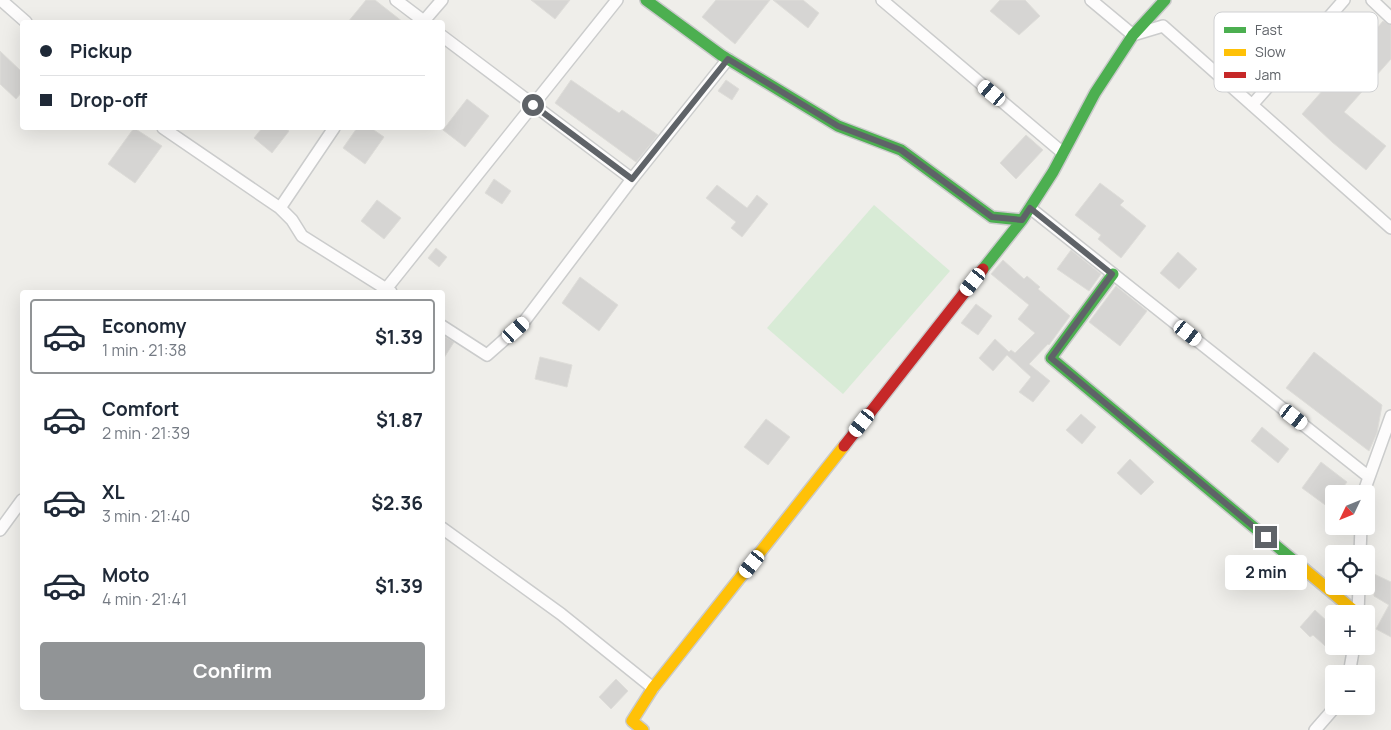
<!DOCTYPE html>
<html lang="en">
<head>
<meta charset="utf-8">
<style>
  :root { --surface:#fff; --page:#f2f2f3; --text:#1f2937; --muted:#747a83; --line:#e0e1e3; --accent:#919496 }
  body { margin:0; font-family:Manrope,sans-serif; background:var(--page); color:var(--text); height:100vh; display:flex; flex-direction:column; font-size:19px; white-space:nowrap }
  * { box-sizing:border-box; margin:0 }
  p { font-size:16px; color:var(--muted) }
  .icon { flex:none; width:28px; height:28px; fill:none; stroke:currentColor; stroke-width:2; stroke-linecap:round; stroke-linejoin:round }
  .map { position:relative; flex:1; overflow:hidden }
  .drawer { position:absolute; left:20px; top:290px; width:425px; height:420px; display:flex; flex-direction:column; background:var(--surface); border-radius:5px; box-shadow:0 5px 20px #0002 }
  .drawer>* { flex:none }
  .guide { position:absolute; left:20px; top:20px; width:425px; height:110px; border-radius:5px; box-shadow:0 5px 20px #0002; display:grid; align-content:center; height:110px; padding:0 20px; background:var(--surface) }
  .needle { width:32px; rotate:227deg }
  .tools { position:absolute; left:1325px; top:485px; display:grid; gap:10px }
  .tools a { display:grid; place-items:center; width:50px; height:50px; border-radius:5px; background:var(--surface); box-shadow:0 5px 20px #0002; font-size:25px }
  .end { position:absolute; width:22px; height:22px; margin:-11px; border:6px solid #5f6368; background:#fff; box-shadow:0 0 0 2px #fff }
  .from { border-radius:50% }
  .bubble { position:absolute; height:35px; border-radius:5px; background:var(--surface); box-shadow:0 5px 20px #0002; font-size:16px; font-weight:700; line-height:35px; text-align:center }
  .car { position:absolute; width:15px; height:30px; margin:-15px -8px; border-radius:6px; box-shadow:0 0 4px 1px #0007; background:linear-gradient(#fff 24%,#345 0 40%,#fff 0 76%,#345 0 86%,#fff 0) }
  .guide b { display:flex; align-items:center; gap:18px; height:48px; font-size:19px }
  .guide b+b { border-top:1px solid var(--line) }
  .guide i { width:12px; height:12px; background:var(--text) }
  ul { padding:9px 0 0; list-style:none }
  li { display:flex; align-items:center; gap:15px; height:75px; margin:0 10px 8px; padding:0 10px; border:2px solid transparent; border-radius:5px }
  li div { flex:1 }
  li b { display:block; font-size:19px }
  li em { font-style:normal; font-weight:700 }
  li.current { border-color:var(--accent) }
  li>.icon { width:45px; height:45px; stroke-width:1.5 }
  .button { display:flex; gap:10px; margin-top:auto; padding:10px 20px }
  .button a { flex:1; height:58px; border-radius:5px; background:var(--accent); color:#fff; font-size:20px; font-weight:700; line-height:58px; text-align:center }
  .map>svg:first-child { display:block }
</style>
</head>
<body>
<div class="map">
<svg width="1391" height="730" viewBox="0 0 1391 730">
  <rect width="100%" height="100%" fill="#efeeea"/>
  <path fill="#d8ebd6" d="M874,205L950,271L843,394L767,328Z"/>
  <path fill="#d6d5d3" stroke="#deddd9" d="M366,0H375L403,22H348Z
    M531,0H570L555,19Z
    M716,0H770L735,44L702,17Z
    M773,0H803L819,13L808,28Z
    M1000,0H1025L1040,16L1019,35L990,11Z
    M1383,21L1391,25V59L1344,112L1386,146L1366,170L1332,142L1302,114L1323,90L1299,69L1316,49L1344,73L1356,59L1332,36L1341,26L1362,46Z
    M0,51L22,72V92L16,99L0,84Z
    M571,80L619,113L622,110L658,135L636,162L555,103Z
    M726,80L739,89L732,100L718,91Z
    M467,99L489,116L465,147L443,130Z
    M134,128L162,146L135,183L108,164Z
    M262,128H285L289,131L272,153L254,138Z
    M357,128H371L384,137L365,164L343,148Z
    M1026,135L1043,150L1016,179L1000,163Z
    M494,179L511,191L502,204L485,193Z
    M1100,183L1124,201L1120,205L1146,226L1121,258L1098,239L1101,235L1075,215Z
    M717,185L747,208L757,195L768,204L742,237L731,228L736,222L706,198Z
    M377,200L401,218L384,239L361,221Z
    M436,248L447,257L439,267L428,258Z
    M1071,250L1101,274L1089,291L1057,269Z
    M1178,252L1197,269L1179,289L1160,273Z
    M1003,260L1024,279L1027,276L1040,287L1038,289L1070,316L1049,345L1048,344L1029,364L1050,381L1033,402L1019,392L1031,377L1007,355L993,371L979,358L995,339L1009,352L1011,350L1015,353L1035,333L1018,319L1029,305L991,274Z
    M580,277L618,305L599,331L562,303Z
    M1116,286L1147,311L1120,346L1089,322Z
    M976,304L992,316L978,335L961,323Z
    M442,335L454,342L442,361Z
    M1314,352L1382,405L1377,433L1369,451L1286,388Z
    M540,357L572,365L567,387L535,379Z
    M1081,414L1096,427L1082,444L1066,430Z
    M766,419L790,437L768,465L744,447Z
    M1262,427L1289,449L1278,463L1251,441Z
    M1130,459L1154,482L1141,495L1117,473Z
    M1321,462L1347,482L1338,494H1334V499L1328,507L1302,488Z
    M1374,574L1391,582V637L1376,629L1389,605L1374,596Z
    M1315,610L1329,623L1334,618V654L1313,635L1310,637L1300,627Z
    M616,679L628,691L611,709L599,697Z"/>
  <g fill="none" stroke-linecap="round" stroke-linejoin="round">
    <g stroke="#cbcccc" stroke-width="14">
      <path id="street" d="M1,0L26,22
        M396,0L425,22
        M882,0L1063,153
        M1091,0L1133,35L1163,26L1391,228
        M1372,0L1391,18
        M423,22L442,0
        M442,36L632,179
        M1252,105L1344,0
        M163,128L280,208L292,220L302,236L391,292
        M280,208L334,128
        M1030,208L1369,477
        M386,289L617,0
        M442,326L487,355L523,323L632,179L728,59
        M1363,494L1391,416
        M442,528L561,614L653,688
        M0,530L22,500
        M1360,554L1361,526
        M1358,614L1359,586
        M1349,674L1354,646
        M1315,730L1336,706"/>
    </g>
    <g stroke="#cacacb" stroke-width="14">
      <path id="fast" d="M646,0L721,55L838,126L901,150L992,217L1022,220
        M983,269L1022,220L1053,172L1095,93L1133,35L1165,0
        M1113,274L1051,358L1304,569"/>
    </g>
    <g stroke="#cacacb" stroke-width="14">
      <path id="slow" d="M1304,569L1358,614
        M643,730L632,721L653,688L844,446"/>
    </g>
    <g stroke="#cacacb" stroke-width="14">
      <path id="jam" d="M844,446L983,269"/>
    </g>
    <use href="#street" stroke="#fdfcfc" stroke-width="11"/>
    <use href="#fast" stroke="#4caf50" stroke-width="11"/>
    <use href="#slow" stroke="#ffc107" stroke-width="11"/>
    <use href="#jam" stroke="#c62828" stroke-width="11"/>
  </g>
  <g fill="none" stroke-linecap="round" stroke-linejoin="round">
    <path stroke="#5f6368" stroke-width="6" d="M533,105L632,179L728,59L838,126L901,150L992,217L1022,220L1030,208L1112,274L1051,358L1266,537"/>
  </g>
  <rect x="1214" y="12" width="164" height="80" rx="8" fill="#fff" stroke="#cfd0d2" stroke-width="1"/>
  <rect x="1224" y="27" width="22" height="6" fill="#4caf50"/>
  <rect x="1224" y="49" width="22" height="7" fill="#ffc107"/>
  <rect x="1224" y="72" width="22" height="6" fill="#c62828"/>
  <g font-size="14" fill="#5f6368">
    <text x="1255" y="35">Fast</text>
    <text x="1255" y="57">Slow</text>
    <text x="1255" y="80">Jam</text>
  </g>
</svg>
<div class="tools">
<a><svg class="needle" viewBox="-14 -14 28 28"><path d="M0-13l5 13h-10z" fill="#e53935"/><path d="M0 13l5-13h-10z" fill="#747a83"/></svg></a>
<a><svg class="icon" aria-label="locate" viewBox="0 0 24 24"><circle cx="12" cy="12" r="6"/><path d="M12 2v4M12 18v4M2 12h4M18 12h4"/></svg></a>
<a>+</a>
<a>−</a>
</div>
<i class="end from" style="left:533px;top:105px"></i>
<i class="end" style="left:1266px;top:537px"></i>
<div class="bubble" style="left:1225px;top:555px;width:82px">2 min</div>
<i class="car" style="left:992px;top:93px;rotate:310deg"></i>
<i class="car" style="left:973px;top:282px;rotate:218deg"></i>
<i class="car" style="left:516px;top:330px;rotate:48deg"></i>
<i class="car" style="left:1188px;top:333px;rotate:128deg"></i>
<i class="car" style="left:1294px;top:417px;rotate:128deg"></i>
<i class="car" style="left:862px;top:423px;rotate:218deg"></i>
<i class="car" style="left:752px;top:564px;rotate:218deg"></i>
<div class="guide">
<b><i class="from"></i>Pickup</b>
<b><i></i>Drop-off</b>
</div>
<section class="drawer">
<ul>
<li class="current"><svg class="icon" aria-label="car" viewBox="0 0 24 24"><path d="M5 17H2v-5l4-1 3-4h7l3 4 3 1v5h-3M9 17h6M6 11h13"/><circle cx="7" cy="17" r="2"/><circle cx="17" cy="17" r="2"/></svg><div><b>Economy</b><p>1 min · 21:38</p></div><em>$1.39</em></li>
<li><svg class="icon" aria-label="car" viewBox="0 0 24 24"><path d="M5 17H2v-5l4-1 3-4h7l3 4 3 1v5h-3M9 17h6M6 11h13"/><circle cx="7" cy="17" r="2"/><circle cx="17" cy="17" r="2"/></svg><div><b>Comfort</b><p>2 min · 21:39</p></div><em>$1.87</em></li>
<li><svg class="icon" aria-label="car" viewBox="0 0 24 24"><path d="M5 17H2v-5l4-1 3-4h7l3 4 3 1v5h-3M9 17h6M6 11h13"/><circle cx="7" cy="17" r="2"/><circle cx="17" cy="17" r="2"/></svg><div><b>XL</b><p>3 min · 21:40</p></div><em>$2.36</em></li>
<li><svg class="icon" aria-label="car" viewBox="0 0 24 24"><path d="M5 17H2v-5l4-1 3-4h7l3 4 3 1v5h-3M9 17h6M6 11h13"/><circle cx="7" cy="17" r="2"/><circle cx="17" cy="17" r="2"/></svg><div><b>Moto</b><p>4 min · 21:41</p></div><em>$1.39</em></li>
</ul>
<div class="button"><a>Confirm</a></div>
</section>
</div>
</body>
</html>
